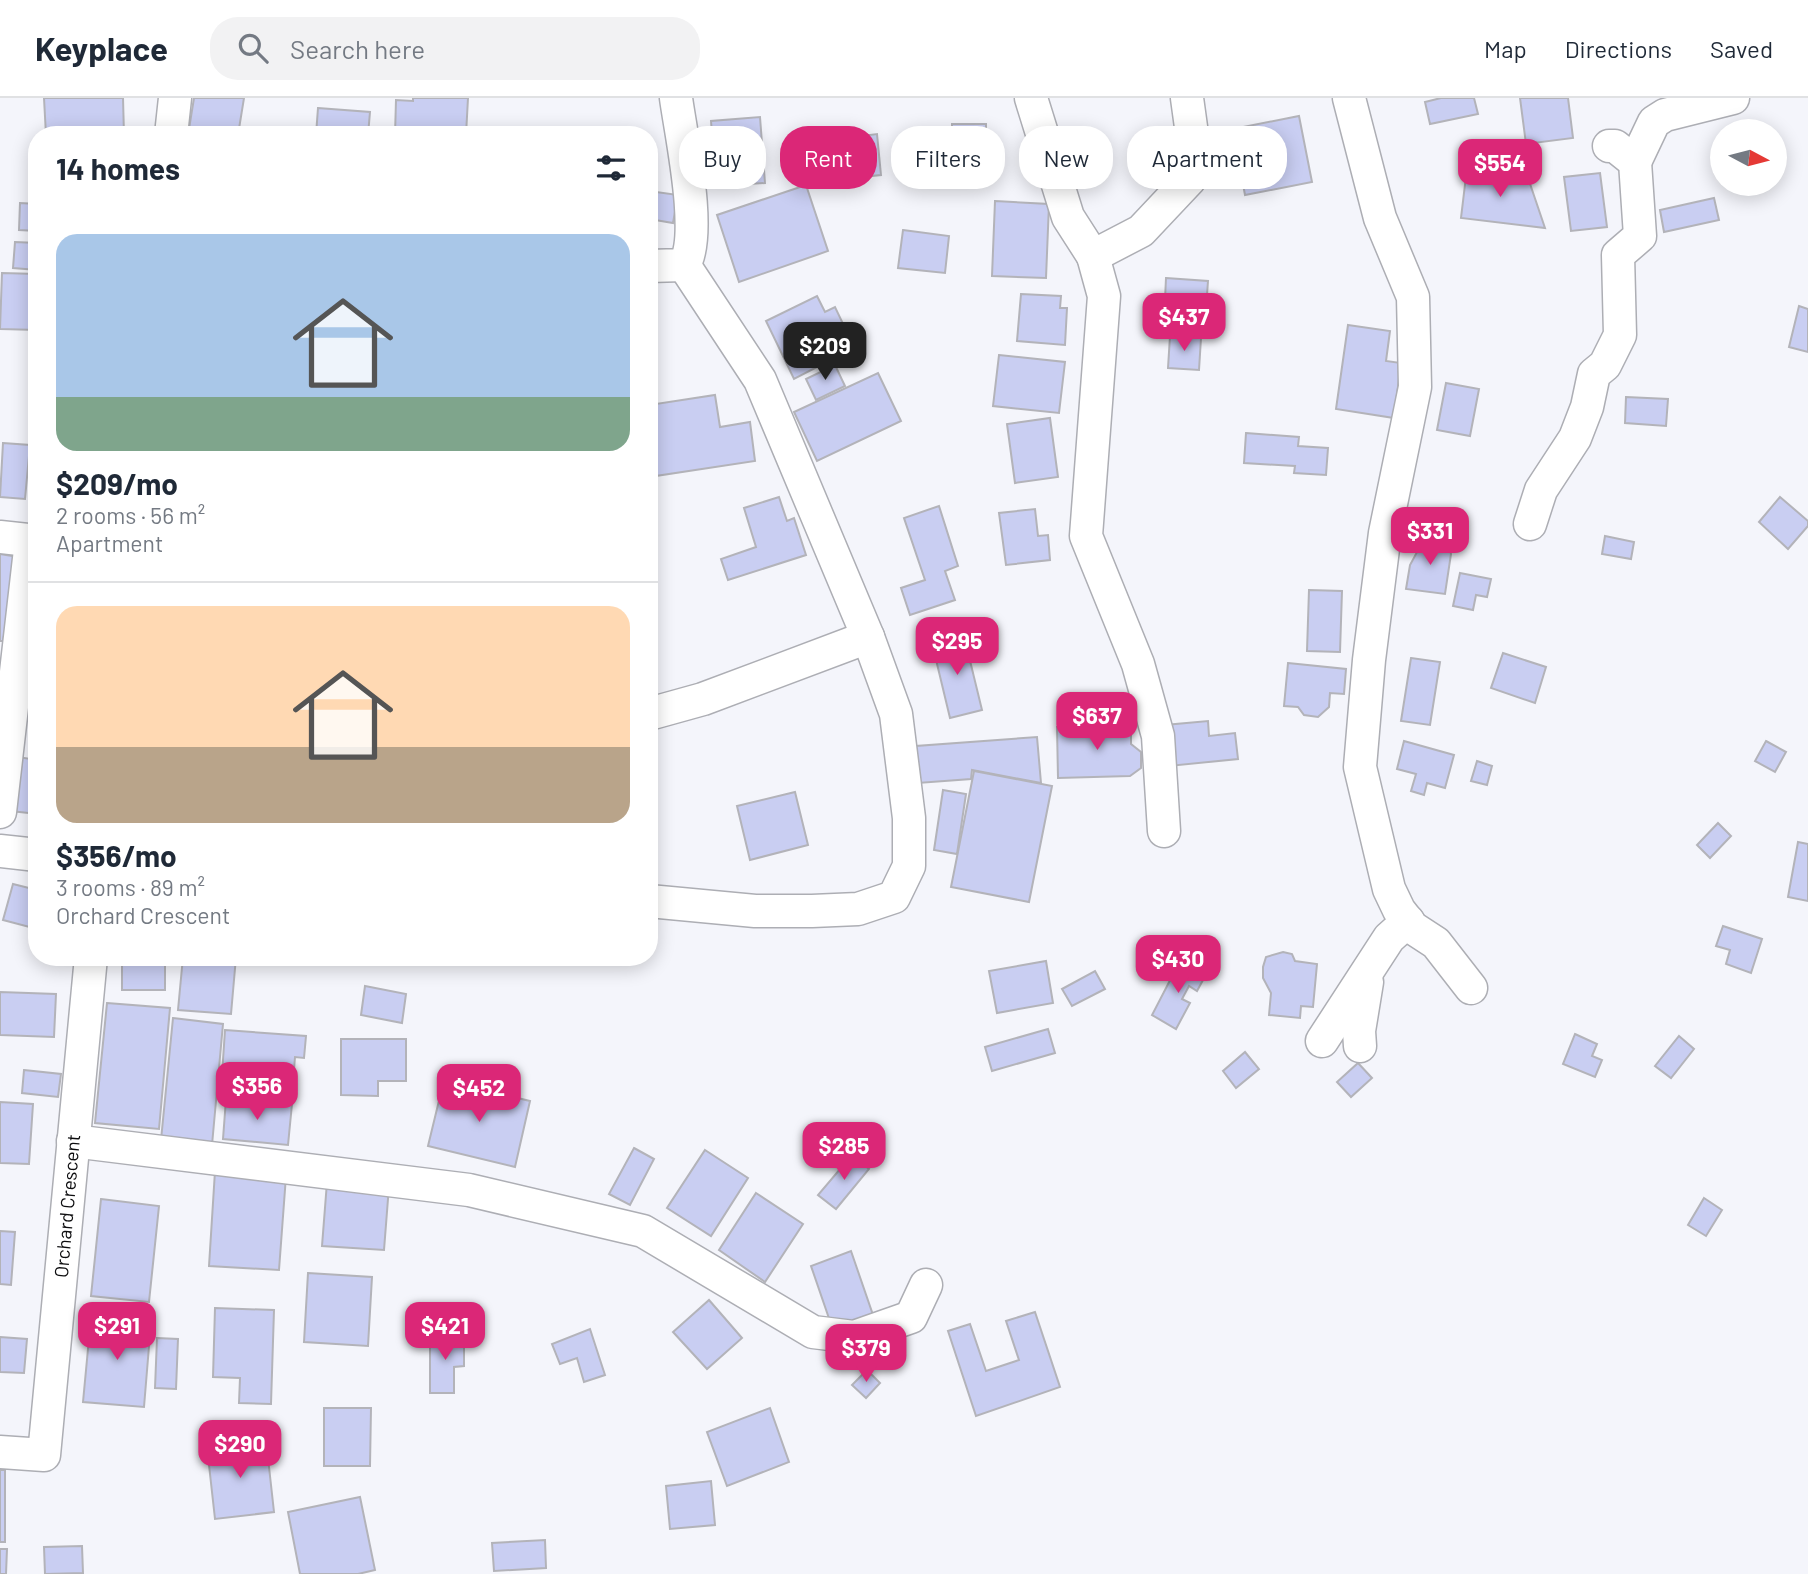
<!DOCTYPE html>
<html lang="en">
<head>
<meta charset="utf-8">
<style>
  :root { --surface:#fff; --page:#f2f2f3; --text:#1f2937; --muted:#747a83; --line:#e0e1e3; --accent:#db2777 }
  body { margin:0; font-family:Barlow,sans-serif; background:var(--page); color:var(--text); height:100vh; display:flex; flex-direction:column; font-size:26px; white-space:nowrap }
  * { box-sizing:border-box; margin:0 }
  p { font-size:23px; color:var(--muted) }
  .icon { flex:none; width:38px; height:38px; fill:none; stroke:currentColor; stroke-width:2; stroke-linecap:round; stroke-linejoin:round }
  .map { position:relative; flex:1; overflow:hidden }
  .panel { position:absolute; left:28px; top:28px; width:630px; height:840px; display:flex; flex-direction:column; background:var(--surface); border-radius:28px; box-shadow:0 4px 18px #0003 }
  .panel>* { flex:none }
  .banner { position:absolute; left:679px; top:28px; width:665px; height:63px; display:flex; gap:14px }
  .needle { width:46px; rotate:97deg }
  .fabs { position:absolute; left:1710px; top:21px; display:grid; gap:14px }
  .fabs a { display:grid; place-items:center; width:77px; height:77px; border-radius:50%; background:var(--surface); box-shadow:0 4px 18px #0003; font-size:35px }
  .price { position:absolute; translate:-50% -60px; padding:0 16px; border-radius:14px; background:var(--accent); color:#fff; font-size:23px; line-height:46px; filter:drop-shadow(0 2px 4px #0008) }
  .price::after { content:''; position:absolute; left:50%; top:42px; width:21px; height:16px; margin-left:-10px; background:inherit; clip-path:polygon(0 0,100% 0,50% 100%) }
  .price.current { background:#222; color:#fff }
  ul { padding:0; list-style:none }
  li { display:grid; align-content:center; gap:14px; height:371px; padding:0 28px }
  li+li { border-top:2px solid var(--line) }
  li span { display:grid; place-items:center; height:217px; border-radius:21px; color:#555 }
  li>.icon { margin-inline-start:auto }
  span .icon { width:126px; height:126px; fill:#fffc; stroke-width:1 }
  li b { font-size:30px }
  h2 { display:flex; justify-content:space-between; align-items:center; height:84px; padding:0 28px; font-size:30px }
  .pill { padding:0 24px; border-radius:28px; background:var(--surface); box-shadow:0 4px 18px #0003; font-size:24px; line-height:63px }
  .pill.current { background:var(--accent); color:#fff }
  header { display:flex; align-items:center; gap:42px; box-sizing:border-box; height:98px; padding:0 35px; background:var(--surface); border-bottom:2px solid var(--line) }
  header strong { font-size:33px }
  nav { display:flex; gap:38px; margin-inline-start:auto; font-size:24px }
  .search { width:490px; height:63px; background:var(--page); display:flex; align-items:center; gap:18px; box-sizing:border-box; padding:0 24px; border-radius:28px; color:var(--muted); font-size:26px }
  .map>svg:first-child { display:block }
  .building { fill:#c9cef2; stroke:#b3b3b9; stroke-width:2 }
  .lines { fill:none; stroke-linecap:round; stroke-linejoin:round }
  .street-casing { stroke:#adaeb4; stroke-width:35 }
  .street { stroke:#fff; stroke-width:32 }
  .labels { text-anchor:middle; stroke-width:5; stroke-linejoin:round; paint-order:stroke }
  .street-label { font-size:19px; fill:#0d0d0f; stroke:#fff }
</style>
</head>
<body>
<header>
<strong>Keyplace</strong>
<div class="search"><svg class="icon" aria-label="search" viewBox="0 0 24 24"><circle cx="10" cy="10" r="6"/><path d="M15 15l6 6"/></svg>Search here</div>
<nav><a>Map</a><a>Directions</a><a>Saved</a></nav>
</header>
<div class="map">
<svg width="1808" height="1476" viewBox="0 0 1808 1476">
  <rect width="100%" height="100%" fill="#f4f5fb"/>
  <g class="building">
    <path d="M44 0H123L124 37H46Z"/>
    <path d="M194 0H244L238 37H188Z"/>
    <path d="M413 0H468L466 37H395L396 2 413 3Z"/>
    <path d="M1441 0H1474L1478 16 1430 26 1425 4Z"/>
    <path d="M1520 0H1568L1573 40 1526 46Z"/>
    <path d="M318 10 370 14 368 37H316Z"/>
    <path d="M1299 18 1312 84 1245 97 1233 31Z"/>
    <path d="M760 19 765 85 716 88 711 23Z"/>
    <path d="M952 26H986V45H1001V71L952 70Z"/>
    <path d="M877 36 881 77 833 82 829 42Z"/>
    <path d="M1467 70 1527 77 1545 130 1461 120Z"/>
    <path d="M1600 75 1607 129 1571 133 1564 79Z"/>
    <path d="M806 87 828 153 739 184 717 117Z"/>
    <path d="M649 93 678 97 673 125 649 121Z"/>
    <path d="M1714 100 1719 122 1664 134 1660 112Z"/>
    <path d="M995 103 1049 106 1046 180 992 178Z"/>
    <path d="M20 105 37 106V133L19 132Z"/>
    <path d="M903 132 949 138 945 175 898 170Z"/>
    <path d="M15 144 37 145V172L13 170Z"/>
    <path d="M2 175 37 176V232L0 231Z"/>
    <path d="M1166 180 1208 183 1205 225 1164 223Z"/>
    <path d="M1021 196 1061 198 1060 210H1067L1065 247 1017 243Z"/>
    <path d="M817 198 825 214 835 209 846 232 840 235 848 253 794 281 766 223Z"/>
    <path d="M1799 208 1808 211V254L1789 249Z"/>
    <path d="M1348 227 1390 233 1386 263 1401 265 1394 320 1336 311Z"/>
    <path d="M1170 238 1201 240 1199 272 1168 270Z"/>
    <path d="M999 257 1065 264 1059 315 993 308Z"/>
    <path d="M835 267 845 288 816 302 806 281Z"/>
    <path d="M878 275 901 323 817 363 794 314Z"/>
    <path d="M1446 285 1479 291 1470 338 1437 332Z"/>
    <path d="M35 290H37V342H30Z"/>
    <path d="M715 297 720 329 750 324 755 363 649 379V307Z"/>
    <path d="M1626 299 1668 301 1666 328 1625 325Z"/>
    <path d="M1050 320 1058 379 1015 385 1007 326Z"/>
    <path d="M1246 335 1299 339 1298 348 1328 350 1326 377 1294 375 1295 368 1244 365Z"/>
    <path d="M3 345 30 347 25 401 0 399Z"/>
    <path d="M779 399 787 423 794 420 806 457 728 482 721 461 756 449 744 410Z"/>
    <path d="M1780 399 1808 423V428L1788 451 1759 424Z"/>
    <path d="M939 408 958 468 945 473 955 502 910 517 901 490 925 482 904 420Z"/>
    <path d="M1035 411 1038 438 1048 437 1050 462 1006 467 999 415Z"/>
    <path d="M1605 438 1634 444 1631 461 1602 456Z"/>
    <path d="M1439 439 1448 445 1451 456 1445 496 1406 491 1410 467 1423 443Z"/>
    <path d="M0 456 18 459 3 543H0Z"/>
    <path d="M1460 475 1491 481 1487 499 1476 497 1473 512 1453 508Z"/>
    <path d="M1309 492 1342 493 1340 554 1307 553Z"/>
    <path d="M964 538 982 612 950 620 932 545Z"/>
    <path d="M1503 555 1546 569 1535 605 1491 590Z"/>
    <path d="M1411 560 1440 564 1430 627 1401 623Z"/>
    <path d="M1288 565 1346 571 1344 596 1330 595 1329 609 1318 619 1304 617 1298 609 1284 608Z"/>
    <path d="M1208 623 1209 638 1235 635 1238 661 1169 668 1165 627Z"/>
    <path d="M1131 628V646L1141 654V670L1130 678 1058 680 1057 629Z"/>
    <path d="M1037 639 1041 685 972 672 971 681 918 685 916 648Z"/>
    <path d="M1404 643 1454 657 1445 690 1427 685 1424 697 1411 693 1416 676 1397 671Z"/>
    <path d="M1766 643 1786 654 1775 674 1755 663Z"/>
    <path d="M18 659 37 662V716L11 713Z"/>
    <path d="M1477 663 1492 668 1487 687 1471 683Z"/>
    <path d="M974 673 1052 688 1029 804 951 789Z"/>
    <path d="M943 692 966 696 957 756 934 752Z"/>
    <path d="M795 694 808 747 750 762 737 708Z"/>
    <path d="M1718 725 1731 738 1710 760 1697 747Z"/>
    <path d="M1798 744 1808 746V803L1788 799Z"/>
    <path d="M13 786 37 792V831L3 822Z"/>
    <path d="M1723 828 1762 841 1751 875 1726 866 1730 852 1716 848Z"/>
    <path d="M1283 854 1292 856 1295 863 1317 866 1313 909 1301 908 1300 920 1269 917 1271 895 1263 880V869L1266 859Z"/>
    <rect x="122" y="859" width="43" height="33"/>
    <path d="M183 859H236L231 916 178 912Z"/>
    <path d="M1046 863 1053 905 997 915 989 873Z"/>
    <path d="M1179 865 1193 873 1197 867 1208 873 1197 893 1189 888 1182 901 1190 905 1176 931 1152 917Z"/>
    <path d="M1095 873 1105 891 1072 908 1062 891Z"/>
    <path d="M365 888 406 896 402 925 361 917Z"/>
    <path d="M0 894 56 896 54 939 0 937Z"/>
    <path d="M107 905 170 910 159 1031 95 1025Z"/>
    <path d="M173 920 223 926 212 1047 161 1042Z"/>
    <path d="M1048 931 1055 955 992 973 985 949Z"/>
    <path d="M225 932 306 938 304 960 295 959 292 997 221 992Z"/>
    <path d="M1575 936 1597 946 1592 958 1602 962 1595 979 1563 966Z"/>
    <path d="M1679 938 1694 951 1671 980 1655 968Z"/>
    <path d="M341 941H406V983H378V998L341 997Z"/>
    <path d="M1245 954 1259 971 1236 990 1223 973Z"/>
    <path d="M1358 965 1372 980 1351 999 1337 984Z"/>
    <path d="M24 972 61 976 58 999 22 995Z"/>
    <path d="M444 982 530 1003 515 1069 428 1048Z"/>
    <path d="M226 1001 292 1006 288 1047 223 1041Z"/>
    <path d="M0 1004 33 1006 29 1066 0 1065Z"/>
    <path d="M634 1050 654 1061 630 1107 609 1096Z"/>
    <path d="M705 1052 748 1080 711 1138 667 1110Z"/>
    <path d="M852 1057 869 1071 836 1111 818 1097Z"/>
    <path d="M215 1073 286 1078 279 1172 209 1168Z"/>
    <path d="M327 1084 389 1088 384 1152 322 1148Z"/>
    <path d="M756 1095 803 1126 765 1184 719 1152Z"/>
    <path d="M1704 1100 1722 1112 1706 1138 1688 1127Z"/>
    <path d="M101 1101 159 1108 149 1204 91 1198Z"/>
    <path d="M0 1133 15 1134 11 1187 0 1186Z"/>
    <path d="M851 1153 873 1217 833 1232 811 1168Z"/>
    <path d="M308 1175 372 1179 368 1248 304 1244Z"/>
    <path d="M709 1202 742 1240 707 1271 673 1234Z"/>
    <path d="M215 1210 274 1212 271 1306 239 1305 240 1280 213 1279Z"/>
    <path d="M1035 1214 1060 1289 976 1318 948 1233 970 1226 986 1273 1019 1262 1006 1223Z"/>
    <path d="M91 1219 151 1224 144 1309 83 1304Z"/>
    <path d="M590 1231 605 1277 584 1284 577 1260 560 1266 552 1246Z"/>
    <path d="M430 1237H464V1268L454 1269V1295H430Z"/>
    <path d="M0 1239 27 1241 24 1275 0 1274Z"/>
    <path d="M157 1240 178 1241 176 1291 155 1290Z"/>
    <path d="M867 1272 880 1285 866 1300 852 1287Z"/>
    <path d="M324 1310H371L370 1368H324Z"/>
    <path d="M770 1310 789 1364 727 1388 707 1334Z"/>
    <path d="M266 1342 274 1414 215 1421 207 1349Z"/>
    <rect x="0" y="1372" width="5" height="72"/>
    <path d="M711 1383 715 1427 670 1431 666 1388Z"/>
    <path d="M360 1399 375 1472 358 1476H300L288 1414Z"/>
    <path d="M545 1442 546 1470 494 1473 492 1445Z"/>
    <path d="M82 1448 83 1475 45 1476 44 1449Z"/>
    <path d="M0 1451H7L6 1476H0Z"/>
  </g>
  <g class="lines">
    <g class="street-casing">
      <g id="street">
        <path d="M1031 0 1068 119 1093 158 1141 133 1190 81 1195 58 1187 0"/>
        <path d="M1349 0 1380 120 1413 199 1415 289 1385 435 1369 562 1360 669 1389 791 1399 812 1413 830 1436 845 1471 890"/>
        <path d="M171 37 175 0"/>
        <path d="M1635 64 1654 24 1665 17 1733 0"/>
        <path d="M1093 158 1104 198 1086 438 1138 566 1158 638 1164 733"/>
        <path d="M649 168 684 167C703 138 681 37 676 0"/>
        <path d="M1530 426 1541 392 1575 340 1587 309 1594 276 1605 267 1620 237 1618 157 1640 138 1635 64 1615 48H1609"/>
        <path d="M0 439 37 443"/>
        <path d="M649 616 703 601 868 539"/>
        <path d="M0 714 31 443"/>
        <path d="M0 753 37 757"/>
        <path d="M649 803 755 813H812L858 811 894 799 909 768V720L896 616 868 539 760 282 684 167"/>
        <path d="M1322 943 1389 840 1408 823"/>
        <path d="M1360 948 1359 933 1367 884"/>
        <path d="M73 1043 469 1092 643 1133 813 1234 854 1239 911 1219 926 1187"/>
        <path d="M0 1354 44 1357 91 859"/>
      </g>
    </g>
    <use href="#street" class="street"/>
  </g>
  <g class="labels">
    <g class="street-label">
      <text transform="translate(67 1108) rotate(-85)" y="7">Orchard Crescent</text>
    </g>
  </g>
</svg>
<div class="fabs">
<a><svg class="needle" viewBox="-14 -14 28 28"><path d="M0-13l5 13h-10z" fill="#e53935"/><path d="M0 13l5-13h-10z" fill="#747a83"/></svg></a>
</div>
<b class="price" style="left:1500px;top:101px">$554</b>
<b class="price" style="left:1184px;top:255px">$437</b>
<b class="price current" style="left:825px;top:284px">$209</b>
<b class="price" style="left:1430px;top:469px">$331</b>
<b class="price" style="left:957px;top:579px">$295</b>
<b class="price" style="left:1097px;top:654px">$637</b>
<b class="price" style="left:1178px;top:897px">$430</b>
<b class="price" style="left:257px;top:1024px">$356</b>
<b class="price" style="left:479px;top:1026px">$452</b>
<b class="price" style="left:844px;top:1084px">$285</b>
<b class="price" style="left:117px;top:1264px">$291</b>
<b class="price" style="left:445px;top:1264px">$421</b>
<b class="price" style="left:866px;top:1286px">$379</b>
<b class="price" style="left:240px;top:1382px">$290</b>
<div class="banner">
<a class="pill">Buy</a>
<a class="pill current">Rent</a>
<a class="pill">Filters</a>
<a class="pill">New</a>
<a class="pill">Apartment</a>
</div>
<section class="panel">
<h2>14 homes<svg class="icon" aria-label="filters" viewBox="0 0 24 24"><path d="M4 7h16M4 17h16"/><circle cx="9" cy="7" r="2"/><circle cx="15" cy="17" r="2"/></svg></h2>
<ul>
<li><span style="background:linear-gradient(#a9c7e8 75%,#7fa58c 0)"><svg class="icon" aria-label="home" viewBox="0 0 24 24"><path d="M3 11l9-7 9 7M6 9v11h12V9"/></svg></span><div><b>$209/mo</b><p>2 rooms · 56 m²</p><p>Apartment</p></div></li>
<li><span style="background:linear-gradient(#ffd9b3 65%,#b9a48a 0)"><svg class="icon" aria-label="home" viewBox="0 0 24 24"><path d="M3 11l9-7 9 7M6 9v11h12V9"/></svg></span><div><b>$356/mo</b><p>3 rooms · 89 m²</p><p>Orchard Crescent</p></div></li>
</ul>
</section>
</div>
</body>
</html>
